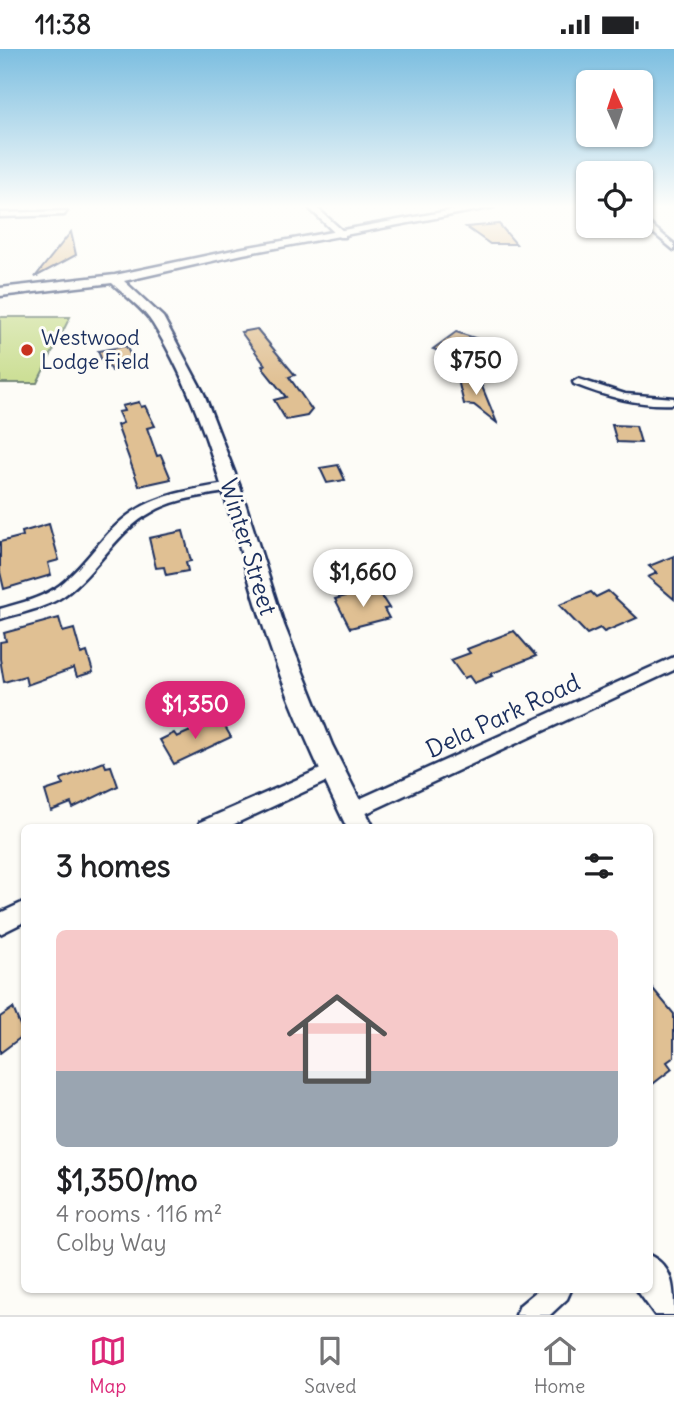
<!DOCTYPE html>
<html lang="en">
<head>
<meta charset="utf-8">
<style>
  :root { --surface:#fff; --page:#f2f2f2; --text:#202124; --muted:#757577; --line:#e0e0e0; --accent:#db2777 }
  body { margin:0; font-family:Delius,sans-serif; background:var(--page); color:var(--text); height:100vh; display:flex; flex-direction:column; font-size:26px; white-space:nowrap }
  * { box-sizing:border-box; margin:0 }
  p { font-size:23px; color:var(--muted) }
  .icon { flex:none; width:38px; height:38px; fill:none; stroke:currentColor; stroke-width:2; stroke-linecap:round; stroke-linejoin:round }
  .map { position:relative; flex:1; overflow:hidden }
  .sheet { position:absolute; left:21px; top:775px; width:632px; height:469px; display:flex; flex-direction:column; background:var(--surface); border-radius:10px; box-shadow:0 2px 5px #0004 }
  .sheet>* { flex:none }
  .needle { width:46px; rotate:357deg }
  .buttons { position:absolute; left:576px; top:21px; display:grid; gap:14px }
  .buttons a { display:grid; place-items:center; width:77px; height:77px; border-radius:10px; background:var(--surface); box-shadow:0 2px 5px #0004; font-size:35px }
  .price { position:absolute; translate:-50% -60px; padding:0 16px; border-radius:24px; background:#fff; color:#222; font-size:23px; line-height:46px; filter:drop-shadow(0 2px 4px #0008) }
  .price::after { content:''; position:absolute; left:50%; top:42px; width:21px; height:16px; margin-left:-10px; background:inherit; clip-path:polygon(0 0,100% 0,50% 100%) }
  .price.selected { background:var(--accent); color:#fff }
  ul { padding:0; list-style:none }
  li { display:grid; align-content:center; gap:14px; height:371px; padding:0 35px }
  li span { display:grid; place-items:center; height:217px; border-radius:10px; color:#555 }
  li>.icon { margin-inline-start:auto }
  span .icon { width:126px; height:126px; fill:#fffc; stroke-width:1 }
  li b { font-size:30px }
  h2 { display:flex; justify-content:space-between; align-items:center; height:84px; padding:0 35px; font-size:30px }
  .status { display:flex; justify-content:space-between; align-items:center; height:49px; padding:0 35px; background:var(--surface); direction:ltr }
  .status svg { height:19px; fill:currentColor }
  .tabs { display:flex; justify-content:space-around; align-items:center; height:98px; border-top:2px solid var(--line); background:var(--surface); font-size:19px; color:var(--muted) }
  .tabs a { display:grid; justify-items:center; gap:4px }
  .tabs .selected { color:var(--accent) }
  .map>svg:first-child { display:block }
  .green { fill:#cbde93; stroke:#738678; stroke-width:2 }
  .building { fill:#e0c093; stroke:#1b2f5e; stroke-width:2 }
  .lines { fill:none; stroke-linecap:round; stroke-linejoin:round }
  .street-casing { stroke:#1b2f5e; stroke-width:5 }
  .secondary-casing { stroke:#1b2f5e; stroke-width:5 }
  .street { fill:#fdfcf7; fill-rule:evenodd }
  .secondary { fill:#fdfcf7; fill-rule:evenodd }
  .poi-dot { fill:#c8321e; stroke:#fdfcf7; stroke-width:2.5 }
  .labels { text-anchor:middle; stroke-width:6; stroke-linejoin:round; paint-order:stroke }
  .far-poi-label { font-size:21px; fill:#1b2f5e; stroke:#fdfcf7; text-anchor:start }
  .street-label { font-size:24px; fill:#1b2f5e; stroke:#fdfcf7 }
</style>
</head>
<body>
<div class="status"><b>11:38</b><svg viewBox="0 0 49 12"><path d="M0 12V9h3v3zM5 12V6h3v6zM10 12V3h3v9zM15 12V0h3v12zM26 1h20v11H26zM47 4h2v5h-2z"/></svg></div>
<div class="map">
<svg width="674" height="1266" viewBox="0 0 674 1266">
  <rect width="100%" height="100%" fill="#fdfcf7"/>
  <filter id="ink" filterUnits="userSpaceOnUse"><feTurbulence type="fractalNoise" baseFrequency=".0143" numOctaves="2"/><feDisplacementMap in="SourceGraphic" scale="14" xChannelSelector="R" yChannelSelector="G"/><feConvolveMatrix kernelMatrix="1 2 1 2 8 2 1 2 1" color-interpolation-filters="sRGB"/></filter>
  <g filter="url(#ink)">
    <path class="green" d="M0 268H70L37 334H0Z"/>
    <g class="building">
      <path d="M499 175 516 195H490L466 178Z"/>
      <path d="M71 183 76 206 35 228Z"/>
      <path d="M257 280 295 326 289 328 312 361 307 367 286 371 274 351 286 348 265 322 262 317 265 316 241 283Z"/>
      <path d="M456 283 484 292 453 317 449 306 433 300Z"/>
      <path d="M126 297 134 313 127 315 129 319 112 322 110 318 105 319 98 302Z"/>
      <path d="M458 331H476L478 335H481L497 374 474 356 464 355Z"/>
      <path d="M139 353 141 358 145 357 155 377 147 379 157 407 161 406 171 430 139 437 117 376 123 374 118 363 124 362 122 357Z"/>
      <path d="M612 376 636 377 641 394 617 393Z"/>
      <path d="M338 416 345 431 327 434 320 419Z"/>
      <path d="M49 475 59 511 48 514 51 526 4 540 0 523V493L23 487 22 483Z"/>
      <path d="M183 482 191 512 186 513 188 522 166 526 164 518 156 519 149 489Z"/>
      <path d="M674 507V550L648 528 657 524 649 517Z"/>
      <path d="M608 542 637 569 604 583 600 579 587 585 559 556 591 543 596 548Z"/>
      <path d="M357 544 360 550 380 545 389 559 384 560 389 569 350 579 335 550Z"/>
      <path d="M59 569 63 583 74 580 81 605 87 603 93 623 77 628 74 619 27 636 25 627 4 633 0 610V593L6 592 4 584Z"/>
      <path d="M514 582 536 607 490 625 492 627 474 634 469 627 464 629 451 611 470 604 467 600Z"/>
      <path d="M220 669 231 688 174 715 160 691 174 684 177 688Z"/>
      <path d="M104 713 106 718 111 717 118 737 73 759 71 754 51 762 45 742 63 736 61 730Z"/>
      <path d="M649 935 674 965V1008L667 1013 672 1020 649 1038Z"/>
      <path d="M13 959 24 986 0 1004V968Z"/>
    </g>
    <g class="lines">
      <g class="street-casing">
        <g id="street">
          <path d="M308 158H316L345 184V188H339Z"/>
          <path d="M67 162 64 166 0 168V164Z"/>
          <path d="M640 167 674 195V201L640 173Z"/>
          <path d="M578 330 625 345 674 349V355C639 357 607 348 574 335L573 333Z"/>
          <path d="M231 434 237 438 235 441C207 447 178 448 152 463 117 482 100 518 70 542 51 558 24 563 0 570V560C20 554 43 549 60 536 87 515 104 482 133 463 162 444 197 440 231 434Z"/>
          <path d="M674 608V621L358 768 352 770 346 768 343 762 346 756Z"/>
          <path d="M332 715 338 717 341 722 338 727 226 779H197L200 773Z"/>
          <path d="M24 853V873L0 885V864Z"/>
          <path d="M538 1241H571L567 1250 550 1266H516L520 1256Z"/>
        </g>
      </g>
      <g class="secondary-casing">
        <g id="secondary">
          <path d="M470 158H494L243 205 124 232 163 268 204 345 240 438 284 576 332 696 374 779H347C315 712 284 644 262 573 230 474 209 365 153 275 144 260 125 247 112 234L0 247V239L115 226 243 199Z"/>
          <path d="M649 1206C674 1218 674 1239 674 1266H655L637 1241H649Z"/>
        </g>
      </g>
      <use href="#street" class="street"/>
      <use href="#secondary" class="secondary"/>
    </g>
  </g>
  <linearGradient id="sky" x2="0" y2="1"><stop stop-color="#7cbee0"/><stop offset="0.47" stop-color="#fefefb"/><stop offset="1" stop-color="#fefefb" stop-opacity="0"/></linearGradient>
  <rect width="674" height="335" fill="url(#sky)"/>
  <circle class="poi-dot" cx="27" cy="301" r="7"/>
  <g class="labels">
    <g class="far-poi-label">
      <text x="41" y="296">Westwood<tspan x="41" dy="24">Lodge Field</tspan></text>
    </g>
    <g class="street-label">
      <text transform="translate(248 498) rotate(73)" y="8">Winter Street</text>
      <text transform="translate(503 667) rotate(-25)" y="8">Dela Park Road</text>
    </g>
  </g>
</svg>
<div class="buttons">
<a><svg class="needle" viewBox="-14 -14 28 28"><path d="M0-13l5 13h-10z" fill="#e53935"/><path d="M0 13l5-13h-10z" fill="#757577"/></svg></a>
<a><svg class="icon" aria-label="locate" viewBox="0 0 24 24"><circle cx="12" cy="12" r="6"/><path d="M12 2v4M12 18v4M2 12h4M18 12h4"/></svg></a>
</div>
<b class="price" style="left:476px;top:348px">$750</b>
<b class="price" style="left:363px;top:560px">$1,660</b>
<b class="price selected" style="left:195px;top:692px">$1,350</b>
<section class="sheet">
<h2>3 homes<svg class="icon" aria-label="filters" viewBox="0 0 24 24"><path d="M4 7h16M4 17h16"/><circle cx="9" cy="7" r="2"/><circle cx="15" cy="17" r="2"/></svg></h2>
<ul>
<li><span style="background:linear-gradient(#f6c9c9 65%,#9aa5b1 0)"><svg class="icon" aria-label="home" viewBox="0 0 24 24"><path d="M3 11l9-7 9 7M6 9v11h12V9"/></svg></span><div><b>$1,350/mo</b><p>4 rooms · 116 m²</p><p>Colby Way</p></div></li>
</ul>
</section>
</div>
<nav class="tabs">
<a class="selected"><svg class="icon" aria-label="map" viewBox="0 0 24 24"><path d="M3 6l6-2 6 2 6-2v14l-6 2-6-2-6 2zM9 4v14M15 6v14"/></svg>Map</a>
<a><svg class="icon" aria-label="saved" viewBox="0 0 24 24"><path d="M7 4h10v16l-5-4-5 4z"/></svg>Saved</a>
<a><svg class="icon" aria-label="home" viewBox="0 0 24 24"><path d="M3 11l9-7 9 7M6 9v11h12V9"/></svg>Home</a>
</nav>
</body>
</html>
